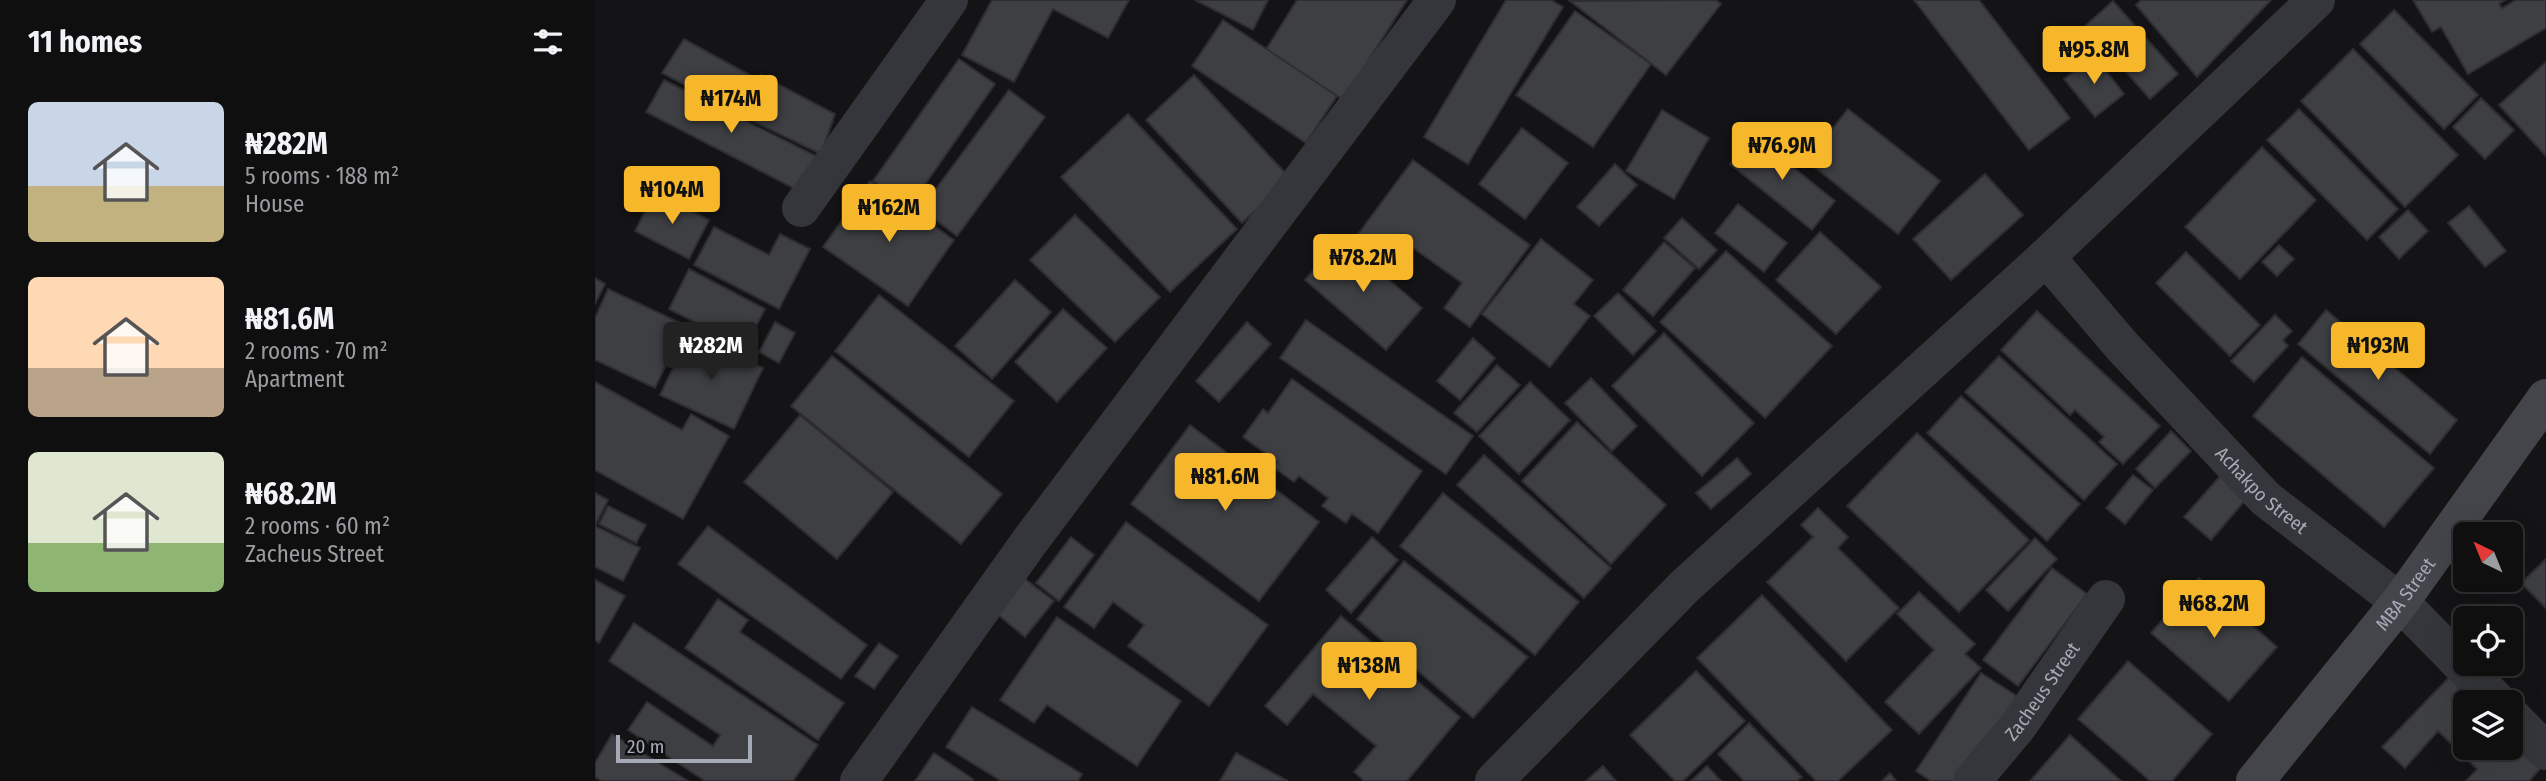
<!DOCTYPE html>
<html lang="en">
<head>
<meta charset="utf-8">
<style>
  :root { --surface:#0f0f10; --page:#181819; --text:#f1f3f6; --muted:#9b9c9f; --line:#2f2f30; --accent:#f7b72a }
  body { margin:0; font-family:"Fira Sans Condensed",sans-serif; background:var(--page); color:var(--text); height:100vh; display:flex; flex-direction:column; font-size:26px; white-space:nowrap }
  * { box-sizing:border-box; margin:0 }
  p { font-size:23px; color:var(--muted) }
  .icon { flex:none; width:38px; height:38px; fill:none; stroke:currentColor; stroke-width:2; stroke-linecap:round; stroke-linejoin:round }
  .map { position:relative; flex:1; overflow:hidden }
  .drawer { display:flex; flex-direction:column; background:var(--surface); width:595px }
  .drawer>* { flex:none }
  .needle { width:46px; rotate:317deg }
  .buttons { position:absolute; left:1858px; top:522px; display:grid; gap:14px }
  .buttons a { display:grid; place-items:center; width:70px; height:70px; border-radius:10px; background:var(--surface); box-shadow:0 7px 28px #0002,0 0 0 2px var(--line); font-size:35px }
  .scale { position:absolute; left:21px; bottom:18px; width:136px; box-sizing:border-box; padding-left:7px; border:4px solid #a5aab7; border-top:0; font-size:19px; line-height:24px; white-space:nowrap; color:#a5aab7; -webkit-text-stroke:5px #0f0f11; paint-order:stroke }
  .price { position:absolute; translate:-50% -60px; padding:0 16px; border-radius:7px; background:var(--accent); color:#111; font-size:23px; line-height:46px; filter:drop-shadow(0 2px 4px #0008) }
  .price::after { content:''; position:absolute; left:50%; top:42px; width:21px; height:16px; margin-left:-10px; background:inherit; clip-path:polygon(0 0,100% 0,50% 100%) }
  .price.current { background:#222; color:#fff }
  ul { padding:0; list-style:none }
  li { display:flex; align-items:center; gap:21px; height:175px; padding:0 28px }
  li span { display:grid; place-items:center; flex:none; width:196px; height:140px; border-radius:10px; color:#555 }
  li>.icon { margin-inline-start:auto }
  span .icon { width:84px; height:84px; fill:#fffc; stroke-width:1 }
  li b { font-size:30px }
  h2 { display:flex; justify-content:space-between; align-items:center; height:84px; padding:0 28px; font-size:30px }
  main { display:flex; flex:1; min-height:0 }
  .map>svg:first-child { display:block }
  .building { fill:#3e3f43; stroke:#2e2e32; stroke-width:2 }
  .lines { fill:none; stroke-linecap:round; stroke-linejoin:round }
  .street { stroke:#35363b; stroke-width:38 }
  .secondary { stroke:#43454b; stroke-width:38 }
  .labels { text-anchor:middle; stroke-width:6; stroke-linejoin:round; paint-order:stroke }
  .street-label { font-size:19px; fill:#a5aab7; stroke:#0f0f11 }
</style>
</head>
<body>
<main>
<section class="drawer">
<h2>11 homes<svg class="icon" aria-label="filters" viewBox="0 0 24 24"><path d="M4 7h16M4 17h16"/><circle cx="9" cy="7" r="2"/><circle cx="15" cy="17" r="2"/></svg></h2>
<ul>
<li><span style="background:linear-gradient(#c9d6e8 60%,#c2b280 0)"><svg class="icon" aria-label="home" viewBox="0 0 24 24"><path d="M3 11l9-7 9 7M6 9v11h12V9"/></svg></span><div><b>₦282M</b><p>5 rooms · 188 m²</p><p>House</p></div></li>
<li><span style="background:linear-gradient(#ffd9b3 65%,#b9a48a 0)"><svg class="icon" aria-label="home" viewBox="0 0 24 24"><path d="M3 11l9-7 9 7M6 9v11h12V9"/></svg></span><div><b>₦81.6M</b><p>2 rooms · 70 m²</p><p>Apartment</p></div></li>
<li><span style="background:linear-gradient(#dfe7d0 65%,#8fb573 0)"><svg class="icon" aria-label="home" viewBox="0 0 24 24"><path d="M3 11l9-7 9 7M6 9v11h12V9"/></svg></span><div><b>₦68.2M</b><p>2 rooms · 60 m²</p><p>Zacheus Street</p></div></li>
</ul>
</section>
<div class="map">
<svg width="1951" height="781" viewBox="0 0 1951 781">
  <rect width="100%" height="100%" fill="#141416"/>
  <g class="building">
    <path d="M397 0H534L513 38 458 9 419 82 367 55Z"/>
    <path d="M600 0H673L658 30Z"/>
    <path d="M702 0H812L748 100 670 51Z"/>
    <path d="M911 0H956L968 7 873 164 829 137Z"/>
    <path d="M1121 0 1126 4 1071 75 975 1Z"/>
    <path d="M1319 0H1384L1475 118 1434 150Z"/>
    <path d="M1546 0H1676L1602 77 1541 5Z"/>
    <path d="M1818 0H1910L1904 4 1907 8 1921 0H1951V28L1873 74 1846 27 1837 32Z"/>
    <path d="M1518 1 1583 74 1555 99 1490 26Z"/>
    <path d="M1799 10 1883 95 1849 129 1765 44Z"/>
    <path d="M980 11 1056 64 998 147 921 95Z"/>
    <path d="M628 20 742 96 711 143 597 66Z"/>
    <path d="M89 39 160 78 141 112 67 73Z"/>
    <path d="M1758 49 1863 155 1810 207 1706 101Z"/>
    <path d="M1499 55 1529 94 1500 117 1469 79Z"/>
    <path d="M364 59 400 84 315 206 278 181Z"/>
    <path d="M1951 62V156L1904 105Z"/>
    <path d="M166 75 240 114 226 154 147 116Z"/>
    <path d="M599 75 695 178 647 223 551 120Z"/>
    <path d="M69 80 221 156 202 190 51 112Z"/>
    <path d="M414 90 450 117 362 236 326 209Z"/>
    <path d="M1886 98 1919 130 1890 159 1858 127Z"/>
    <path d="M1253 109 1345 181 1303 234 1212 161Z"/>
    <path d="M1704 109 1803 209 1772 240 1672 140Z"/>
    <path d="M1067 110 1114 138 1079 199 1031 171Z"/>
    <path d="M533 114 642 229 575 292 466 177Z"/>
    <path d="M927 128 973 163 930 219 884 184Z"/>
    <path d="M1158 135 1240 201 1217 230 1135 164Z"/>
    <path d="M1667 147 1721 200 1645 279 1590 227Z"/>
    <path d="M818 160 935 245 875 327 849 308 867 283 800 235 782 260 758 241Z"/>
    <path d="M1020 164 1042 185 1004 226 982 207Z"/>
    <path d="M1390 174 1428 215 1356 280 1318 239Z"/>
    <path d="M275 181 359 240 313 306 228 247Z"/>
    <path d="M60 192 114 220 94 259 40 231Z"/>
    <path d="M1143 204 1192 243 1169 272 1120 233Z"/>
    <path d="M1874 206 1911 251 1890 267 1853 223Z"/>
    <path d="M1813 210 1833 231 1804 259 1784 237Z"/>
    <path d="M480 215 565 297 520 342 435 260Z"/>
    <path d="M1087 218 1122 250 1104 269 1069 238Z"/>
    <path d="M119 227 174 255 185 234 215 249 184 309 99 265Z"/>
    <path d="M1225 232 1286 287 1241 334 1181 280Z"/>
    <path d="M746 238 827 308 791 350 710 280Z"/>
    <path d="M946 239 998 280 979 304 995 316 955 367 887 314Z"/>
    <path d="M1069 242 1100 268 1058 316 1028 290Z"/>
    <path d="M1684 245 1699 259 1682 276 1667 262Z"/>
    <path d="M1131 251 1237 346 1170 418 1065 322Z"/>
    <path d="M1591 252 1665 325 1635 356 1561 283Z"/>
    <path d="M94 269 170 309 150 348 74 309Z"/>
    <path d="M0 278 10 284 0 304Z"/>
    <path d="M420 280 456 312 397 379 360 346Z"/>
    <path d="M13 289 90 325 60 388 0 360V318Z"/>
    <path d="M1023 293 1061 331 1038 355 999 316Z"/>
    <path d="M284 295 419 401 374 457 240 351Z"/>
    <path d="M468 309 512 348 462 402 420 362Z"/>
    <path d="M1731 310 1862 420 1835 454 1703 344Z"/>
    <path d="M1442 311 1565 426 1528 464 1504 442 1509 437 1480 410 1475 415 1406 350Z"/>
    <path d="M1680 315 1697 331 1688 340 1693 346 1659 382 1636 361Z"/>
    <path d="M711 320 878 436 851 474 685 358Z"/>
    <path d="M180 322 200 333 184 363 164 352Z"/>
    <path d="M652 322 676 344 624 402 601 381Z"/>
    <path d="M1069 333 1159 423 1107 476 1017 386Z"/>
    <path d="M94 334 168 368 139 429 65 395Z"/>
    <path d="M878 338 900 358 865 400 842 381Z"/>
    <path d="M237 356 407 494 366 544 196 406Z"/>
    <path d="M1404 356 1522 464 1489 500 1370 392Z"/>
    <path d="M1707 357 1839 468 1789 527 1658 416Z"/>
    <path d="M902 365 925 385 882 432 859 413Z"/>
    <path d="M996 378 1042 426 1017 451 970 403Z"/>
    <path d="M697 379 827 471 783 533 757 514 751 523 727 506 733 498 704 476 699 482 678 467 682 462 648 437 668 409 673 413Z"/>
    <path d="M0 382 87 430 96 414 134 436 88 519 0 470Z"/>
    <path d="M935 382 975 420 924 474 884 436Z"/>
    <path d="M1366 396 1485 504 1452 541 1332 433Z"/>
    <path d="M205 415 298 492 242 559 149 482Z"/>
    <path d="M982 422 1071 505 1016 564 927 481Z"/>
    <path d="M595 425 724 522 664 601 536 504Z"/>
    <path d="M1576 431 1596 451 1560 488 1541 469Z"/>
    <path d="M1322 433 1434 540 1364 612 1252 506Z"/>
    <path d="M889 455 1016 568 989 598 862 485Z"/>
    <path d="M1142 458 1156 474 1116 509 1101 493Z"/>
    <path d="M1627 474 1653 497 1616 540 1589 517Z"/>
    <path d="M1538 475 1558 490 1530 524 1511 508Z"/>
    <path d="M0 493 13 500 0 526Z"/>
    <path d="M848 493 984 602 940 655 805 546Z"/>
    <path d="M13 506 51 525 41 543 4 524Z"/>
    <path d="M1223 508 1253 537 1243 548 1304 608 1251 661 1172 582 1218 537 1206 525Z"/>
    <path d="M531 522 673 625 614 706 533 646 549 625 518 602 499 628 469 607Z"/>
    <path d="M0 526 45 548 28 581 0 567Z"/>
    <path d="M113 526 272 645 246 679 83 564Z"/>
    <path d="M476 537 499 555 464 601 441 583Z"/>
    <path d="M777 537 803 560 756 613 731 590Z"/>
    <path d="M1440 538 1462 559 1413 611 1391 590Z"/>
    <path d="M1951 559V608L1926 583Z"/>
    <path d="M809 561 933 657 878 718 762 619Z"/>
    <path d="M1457 568 1492 594 1423 686 1388 660Z"/>
    <path d="M1604 578 1682 647 1634 701 1556 633Z"/>
    <path d="M430 579 459 601 430 637 402 614Z"/>
    <path d="M0 580 30 596 4 643 0 640Z"/>
    <path d="M1324 592 1380 644 1370 654 1386 668 1324 734 1290 702 1339 650 1302 614Z"/>
    <path d="M1167 595 1297 730 1243 781H1221L1102 658Z"/>
    <path d="M123 599 153 620 145 632 249 703 223 740 90 648Z"/>
    <path d="M746 616 865 717 812 781H769L759 772 781 746 718 694 692 725 670 706Z"/>
    <path d="M462 617 586 701 542 766 452 705 439 723 405 700Z"/>
    <path d="M39 623 223 745 198 781H110L33 730 52 702 118 746 125 735 14 661Z"/>
    <path d="M284 643 303 656 279 689 260 676Z"/>
    <path d="M1533 661 1617 734 1577 781H1555L1483 719Z"/>
    <path d="M1101 671 1150 721 1088 781H1080L1035 735Z"/>
    <path d="M1860 671 1887 702H1871V747H1916V735L1946 768 1934 781H1871L1882 769 1843 731 1810 768 1787 747Z"/>
    <path d="M1386 673 1422 696 1367 781H1336L1321 771Z"/>
    <path d="M377 707 487 774 483 781H406L351 747Z"/>
    <path d="M1154 723 1207 777 1202 781H1149L1123 754Z"/>
    <path d="M17 734 93 781H7L0 777V763Z"/>
    <path d="M1475 735 1526 781H1435Z"/>
    <path d="M339 753 378 779 377 781H320Z"/>
    <path d="M641 753 693 781H625Z"/>
    <path d="M1008 766 1021 781H991Z"/>
    <path d="M1112 766 1126 781H1096Z"/>
    <path d="M1295 773 1301 781H1287Z"/>
  </g>
  <g class="lines">
    <g class="street">
      <path d="M206 208 354 0"/>
      <path id="s1" d="M1451 257 1527 346 1671 499 1805 602 1903 702"/>
      <path d="M1916 716 1951 751"/>
      <path d="M264 781 435 541 842 0"/>
      <path d="M899 781 1089 587 1451 257 1721 0"/>
      <path id="s2" d="M1377 781 1423 726 1511 599"/>
    </g>
    <path class="secondary" id="s3" d="M1660 781 1805 602 1951 398"/>
  </g>
  <g class="labels">
    <g class="street-label">
      <text dy="7" stroke="none"><textPath href="#s1" startOffset="318">Achakpo Street</textPath></text>
      <text dy="7" stroke="none"><textPath href="#s3" startOffset="240">MBA Street</textPath></text>
      <text dy="7" stroke="none"><textPath href="#s2" startOffset="114">Zacheus Street</textPath></text>
    </g>
  </g>
</svg>
<div class="buttons">
<a><svg class="needle" viewBox="-14 -14 28 28"><path d="M0-13l5 13h-10z" fill="#e53935"/><path d="M0 13l5-13h-10z" fill="#9b9c9f"/></svg></a>
<a><svg class="icon" aria-label="locate" viewBox="0 0 24 24"><circle cx="12" cy="12" r="6"/><path d="M12 2v4M12 18v4M2 12h4M18 12h4"/></svg></a>
<a><svg class="icon" aria-label="layers" viewBox="0 0 24 24"><path d="M12 4l9 5-9 5-9-5zM3 14l9 5 9-5"/></svg></a>
</div>
<div class="scale">20 m</div>
<b class="price" style="left:1499px;top:86px">₦95.8M</b>
<b class="price" style="left:136px;top:135px">₦174M</b>
<b class="price" style="left:1187px;top:182px">₦76.9M</b>
<b class="price" style="left:77px;top:226px">₦104M</b>
<b class="price" style="left:294px;top:244px">₦162M</b>
<b class="price" style="left:768px;top:294px">₦78.2M</b>
<b class="price current" style="left:116px;top:382px">₦282M</b>
<b class="price" style="left:1783px;top:382px">₦193M</b>
<b class="price" style="left:630px;top:513px">₦81.6M</b>
<b class="price" style="left:1619px;top:640px">₦68.2M</b>
<b class="price" style="left:774px;top:702px">₦138M</b>
</div>
</main>
</body>
</html>
